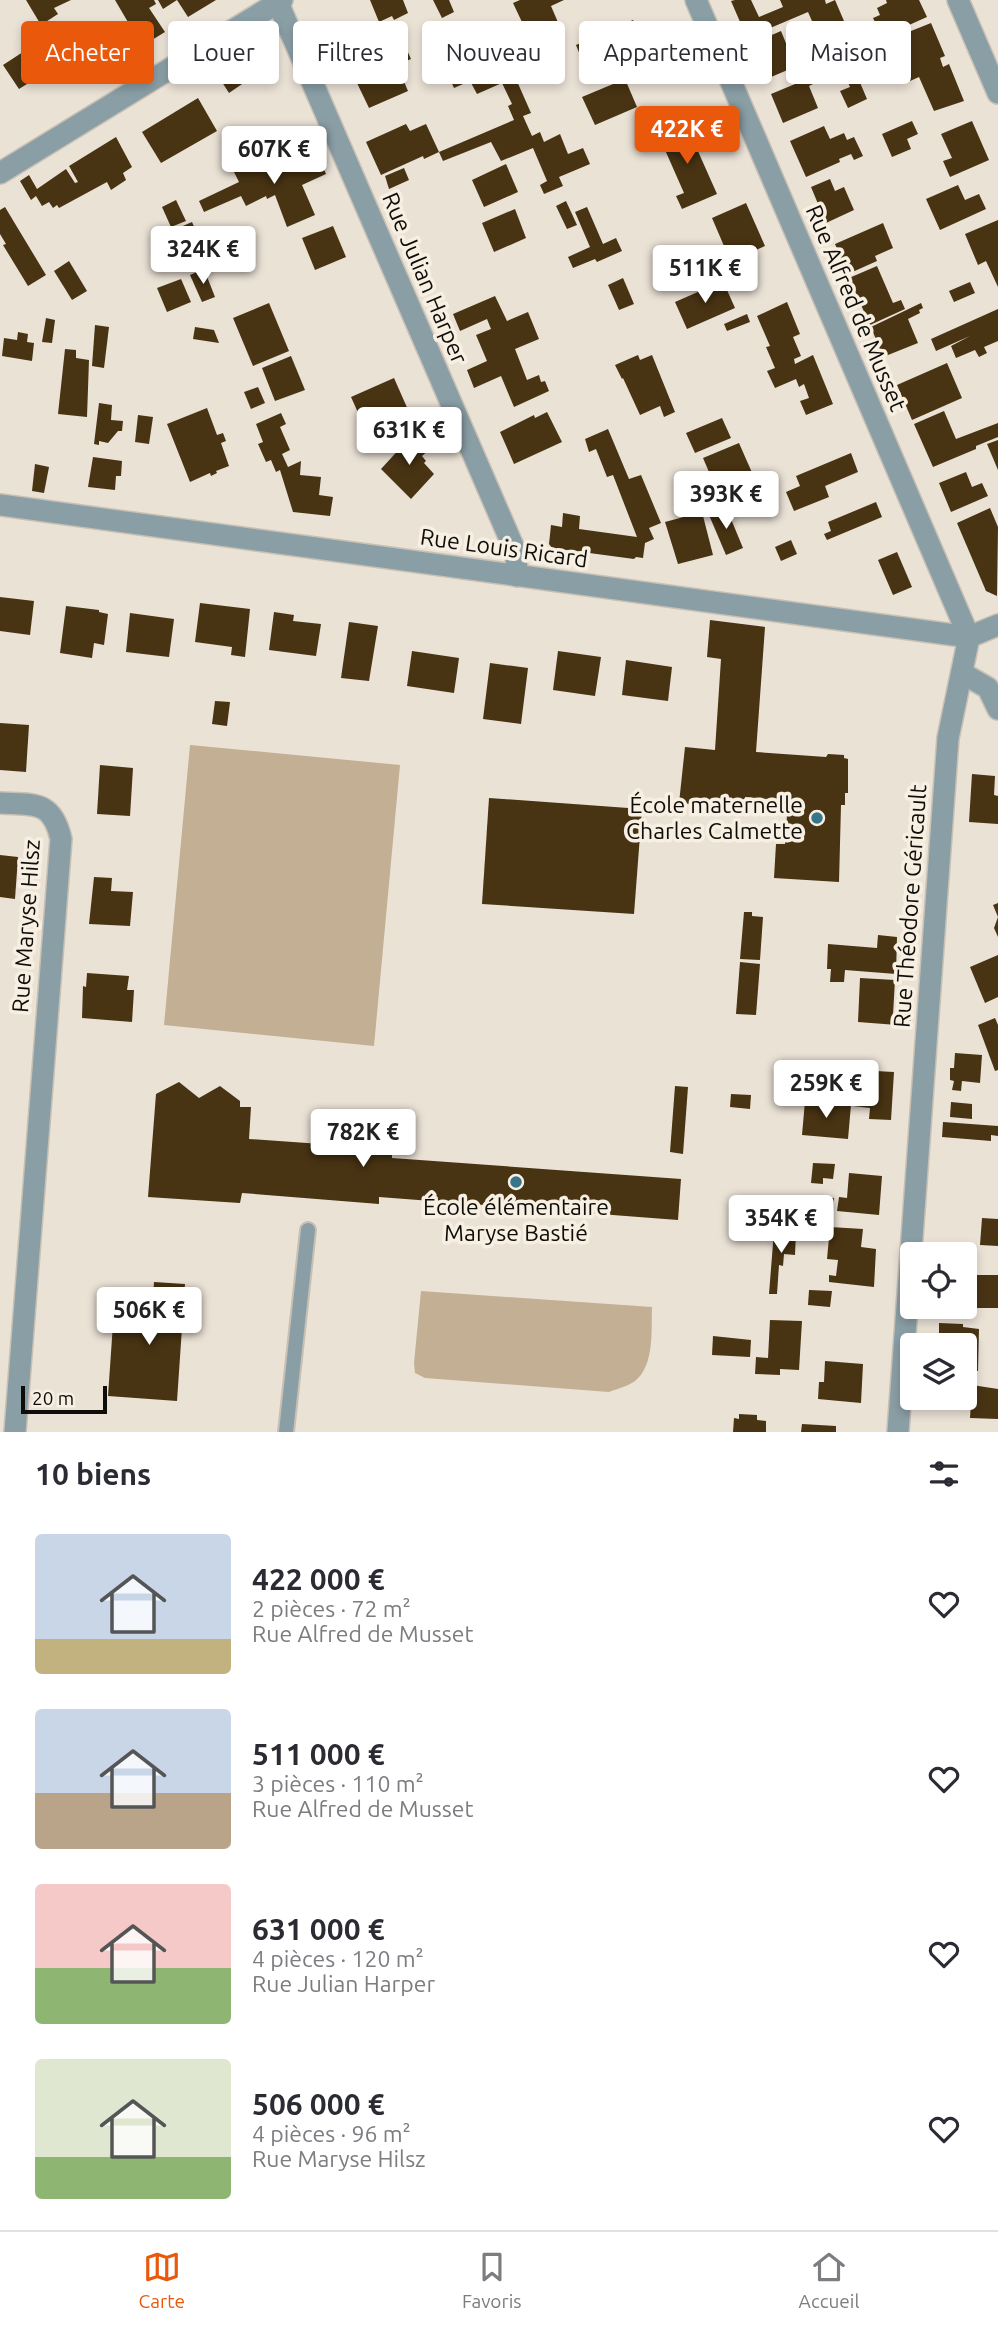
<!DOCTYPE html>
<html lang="fr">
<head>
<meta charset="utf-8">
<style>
  :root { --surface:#fff; --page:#f2f2f3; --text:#2b2b33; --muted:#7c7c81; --line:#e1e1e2; --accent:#ea580c }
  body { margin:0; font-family:Ubuntu,sans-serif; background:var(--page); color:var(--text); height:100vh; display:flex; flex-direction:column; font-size:26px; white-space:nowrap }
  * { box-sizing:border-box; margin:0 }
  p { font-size:23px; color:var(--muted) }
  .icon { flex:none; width:38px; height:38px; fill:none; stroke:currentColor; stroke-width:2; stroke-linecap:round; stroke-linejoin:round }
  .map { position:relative; height:1432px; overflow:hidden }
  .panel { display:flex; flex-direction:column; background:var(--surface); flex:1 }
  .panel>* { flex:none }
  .hud { position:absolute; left:21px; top:21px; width:957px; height:63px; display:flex; gap:14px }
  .buttons { position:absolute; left:900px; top:1242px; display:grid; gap:14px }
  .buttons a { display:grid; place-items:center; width:77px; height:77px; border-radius:7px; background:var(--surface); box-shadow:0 4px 10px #0003; font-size:35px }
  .scale { position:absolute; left:21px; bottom:18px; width:86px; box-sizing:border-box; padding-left:7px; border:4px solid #0f0d09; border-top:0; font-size:19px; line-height:24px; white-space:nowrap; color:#0f0d09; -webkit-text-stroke:5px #f8efe3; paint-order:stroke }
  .price { position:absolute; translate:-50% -60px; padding:0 16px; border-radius:7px; background:#fff; color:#222; font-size:23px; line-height:46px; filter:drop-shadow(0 2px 4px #0008) }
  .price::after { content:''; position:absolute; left:50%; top:42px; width:21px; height:16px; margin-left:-10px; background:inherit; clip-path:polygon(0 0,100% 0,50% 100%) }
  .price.on { background:var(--accent); color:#fff }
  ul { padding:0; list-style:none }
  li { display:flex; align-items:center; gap:21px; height:175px; padding:0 35px }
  li span { display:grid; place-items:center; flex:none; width:196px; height:140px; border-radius:7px; color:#555 }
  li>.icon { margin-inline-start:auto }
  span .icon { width:84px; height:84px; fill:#fffc; stroke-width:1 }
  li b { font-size:30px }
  h2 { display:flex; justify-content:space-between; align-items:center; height:84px; padding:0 35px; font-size:30px }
  .pill { padding:0 24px; border-radius:7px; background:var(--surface); box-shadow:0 4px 10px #0003; font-size:24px; line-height:63px }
  .pill.on { background:var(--accent); color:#fff }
  .tab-bar { display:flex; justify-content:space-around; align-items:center; height:98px; border-top:2px solid var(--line); background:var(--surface); font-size:19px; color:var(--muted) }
  .tab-bar a { display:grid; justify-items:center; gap:4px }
  .tab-bar .on { color:var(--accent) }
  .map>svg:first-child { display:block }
  .green { fill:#c3af93 }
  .building { fill:#483313 }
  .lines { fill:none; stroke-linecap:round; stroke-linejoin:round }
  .service-casing { stroke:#c8c0b5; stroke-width:18 }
  .minor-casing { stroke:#c8c0b5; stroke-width:24 }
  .service { stroke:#8a9ea6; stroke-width:14 }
  .minor { stroke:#8a9ea6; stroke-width:21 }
  .poi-dot { fill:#38758b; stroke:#f8efe3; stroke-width:2.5 }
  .labels { text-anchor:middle; stroke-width:7; stroke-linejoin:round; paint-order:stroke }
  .street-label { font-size:23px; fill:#0f0d09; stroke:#f8efe3 }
  .poi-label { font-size:23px; fill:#0f0d09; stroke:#f8efe3; text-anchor:end }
</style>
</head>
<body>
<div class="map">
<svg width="998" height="1432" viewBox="0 0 998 1432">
  <rect width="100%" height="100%" fill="#ebe2d6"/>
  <g class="green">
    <path d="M190 745 400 765 374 1046 164 1025Z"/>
    <path d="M421 1291 652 1307C651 1329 655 1365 635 1381 628 1386 617 1389 609 1392L425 1378 415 1373 414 1363Z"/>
  </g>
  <g class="building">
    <path d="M26 0H71L54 8 58 14 41 25Z"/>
    <path d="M115 0H154L156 4 149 8 165 32 147 43 144 38 139 41Z"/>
    <path d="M158 0H216L188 17 177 0 163 9Z"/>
    <path d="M370 0H403L408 13 394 20 392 16 379 22Z"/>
    <path d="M433 0H449L454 12 442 18Z"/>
    <path d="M520 0H564L551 6 563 34 546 42 542 31 529 37 513 3Z"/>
    <path d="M735 0H751L759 17 783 7 780 0H825L826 4 835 0 853 42 849 44 851 47 846 50 837 29 819 37 808 12 747 38 731 1Z"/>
    <path d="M886 0H919L927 17 882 37 873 18 880 15 877 8 887 3Z"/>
    <path d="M633 20 645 45 586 70 576 45Z"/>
    <path d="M931 23 945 56 940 58 943 67 949 64 964 101 934 111 919 77 910 81 897 50 906 47 901 35Z"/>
    <path d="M374 26 381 42 371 47 378 62 406 48 411 59 397 65 408 91 369 108 357 83 381 73 377 62 345 76 337 59 332 62 326 48 331 45 330 43 363 28 364 31Z"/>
    <path d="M38 30 59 64 19 89 3 65 26 50 21 41Z"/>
    <path d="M448 31 466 70 478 64 480 68 492 64 489 53 501 45 531 113 523 116 532 136 540 132 544 142 560 134 568 154 583 148 590 164 559 177 563 186 544 194 540 185 547 181 533 148 501 161 491 142 443 161 439 152 514 120 508 106 512 104 502 83 477 94 470 81 454 88 431 38Z"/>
    <path d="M781 31 790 53 803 47 812 67 799 73 797 66 764 80 749 45Z"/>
    <path d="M520 43 525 55 510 61 506 50Z"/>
    <path d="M847 52 867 99 848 108 840 91 850 87 837 57Z"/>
    <path d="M254 53 264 69 229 93 218 76Z"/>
    <path d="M812 77 815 83 809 86 818 108 783 123 771 94Z"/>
    <path d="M625 79 637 107 595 125 582 97Z"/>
    <path d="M198 98 217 131 161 163 142 132Z"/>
    <path d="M912 121 918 134 907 139 911 149 892 157 882 134Z"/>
    <path d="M972 121 989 160 950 177 943 161 952 158 941 134Z"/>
    <path d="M685 122 717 194 682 209 676 196 684 193 658 134Z"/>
    <path d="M406 124 410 131 426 124 439 152 424 159 423 156 381 175 366 142Z"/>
    <path d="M824 126 830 139 844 133 847 140 854 137 863 156 854 160 851 154 839 159 840 162 806 177 790 141Z"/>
    <path d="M116 137 132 167 123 173 126 180 111 190 107 182 59 208 57 205 53 208 49 202 42 206 36 196 31 200 20 181 29 175 37 189 66 169 75 183 78 182 69 166Z"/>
    <path d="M314 147 326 174 302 185 315 215 287 227 275 195 267 199 266 196 246 206 241 196 204 212 199 201 239 182 233 170 261 156 268 171Z"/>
    <path d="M506 164 518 192 484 207 472 180Z"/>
    <path d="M404 168 409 180 389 189 385 176Z"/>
    <path d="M830 179 835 191 844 187 854 210 826 223 811 187Z"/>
    <path d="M958 185 965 200 979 194 986 209 940 230 926 199Z"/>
    <path d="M176 200 186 221 171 227 162 207Z"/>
    <path d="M566 201 577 225 567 229 556 206Z"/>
    <path d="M746 203 765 246 703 273 697 258 724 246 712 218Z"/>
    <path d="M5 207 46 275 28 286 3 245 6 244 0 234V210Z"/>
    <path d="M587 207 603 244 616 238 622 251 597 262 595 259 573 268 568 257 590 247 575 212Z"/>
    <path d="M515 209 526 238 494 252 482 223Z"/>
    <path d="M998 220V287L986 261 978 265 965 234Z"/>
    <path d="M192 222 210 263 193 270 176 229Z"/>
    <path d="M883 223 893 248 875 256 877 261 848 274 835 244Z"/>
    <path d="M333 226 346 257 315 270 302 238Z"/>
    <path d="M69 261 87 291 72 300 54 271Z"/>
    <path d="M877 266 893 303 901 300 905 309 870 325 849 278Z"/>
    <path d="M204 269 215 297 202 302 190 275Z"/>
    <path d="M623 278 634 304 619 310 608 285Z"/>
    <path d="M181 279 191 302 167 312 157 288Z"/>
    <path d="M723 281 735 308 687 329 675 302Z"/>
    <path d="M970 282 975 293 954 302 949 291Z"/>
    <path d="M495 296 507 321 528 312 539 339 515 349 527 380 539 375 541 382 545 381 549 391 514 407 501 376 474 388 467 370 487 361 476 335 491 329 487 319 460 331 453 314Z"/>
    <path d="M787 302 800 334 793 337 801 356 794 359 795 364 813 355 833 404 806 415 800 401 809 398 804 384 799 387 796 379 775 388 767 371 775 368 766 347 770 346 757 316Z"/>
    <path d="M269 303 289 351 253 366 233 318Z"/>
    <path d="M921 303 923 308 919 310 920 313 908 319 918 343 883 357 871 327Z"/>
    <path d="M998 309V341L984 347 987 353 979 357 975 350 956 358 951 346 970 336 936 351 931 339Z"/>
    <path d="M747 314 750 322 727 331 724 324Z"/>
    <path d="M46 318 55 320 52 343 42 342Z"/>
    <path d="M95 325 109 327 104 368 92 366Z"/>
    <path d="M195 327 214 330 219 343 193 339Z"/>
    <path d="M18 332 28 334 27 342 34 343 32 361 2 356 4 338 17 340Z"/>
    <path d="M65 349 76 350V358L89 360 87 417 58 414Z"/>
    <path d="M638 355 640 360 652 355 675 412 664 417 660 406 640 415 623 378 622 379 615 365Z"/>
    <path d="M291 356 305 390 275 401 262 368Z"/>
    <path d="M947 363 962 398 912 420 897 385Z"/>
    <path d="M394 378 409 412 376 427 370 412 360 417 351 397Z"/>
    <path d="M258 387 265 403 251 409 244 392Z"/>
    <path d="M99 403 112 405 111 420 123 421 122 431H118L108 443 99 441V445L94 444Z"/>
    <path d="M207 408 217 435 223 433 226 441 221 443 229 466 216 471 217 473 211 476 210 473 190 482 167 424Z"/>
    <path d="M944 411 956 439 998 423V437L976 446V449L933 467 914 424Z"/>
    <path d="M547 412 562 442 514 464 500 432 534 415 535 418Z"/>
    <path d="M281 413 286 424 280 427 290 450 282 454 288 467 301 461 300 475 321 477 319 495 333 497 330 516 293 512 280 470 276 472 271 460 266 462 258 444 263 442 256 424Z"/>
    <path d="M138 415 153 417 149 444 135 442Z"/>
    <path d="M722 418 731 438 695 453 686 433Z"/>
    <path d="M608 429 629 479 641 475 661 523 649 528 654 539 645 543 643 558 636 557 634 559 552 548 549 544 551 525 562 527 563 513 580 516 579 529 637 537 613 475 607 477 596 449 589 452 585 439Z"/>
    <path d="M414 433 430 449 422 456 426 461 424 463 434 474 411 499 381 469Z"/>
    <path d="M998 440V470L987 444Z"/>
    <path d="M739 443 757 484 721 500 703 458Z"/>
    <path d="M851 453 858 472 825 486 829 497 794 511 786 492 800 486 796 476Z"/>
    <path d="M93 457 122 461 121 476H116L115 490 88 487Z"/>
    <path d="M35 464 49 467 44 493 32 491Z"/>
    <path d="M966 472 972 487 982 483 988 496 951 512 939 483Z"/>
    <path d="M876 502 882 517 827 540 824 534 831 531 828 522Z"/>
    <path d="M726 507 743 548 726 555 709 515Z"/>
    <path d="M990 508 998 527 997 596 986 591 957 523Z"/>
    <path d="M702 512 713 555 678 564 665 522Z"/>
    <path d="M791 540 797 554 781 561 775 547Z"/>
    <path d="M897 552 912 587 893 595 878 560Z"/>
    <path d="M0 597 34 601 30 635 0 631Z"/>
    <path d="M200 603 250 609 245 657 231 655 232 647 195 642Z"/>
    <path d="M66 606 99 610V612L108 614 104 645 94 643 92 658 60 653Z"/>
    <path d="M274 612 294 615 293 621 321 624 316 656 269 650Z"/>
    <path d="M130 613 174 619 169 657 126 652Z"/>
    <path d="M710 620 765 627 756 752 826 757 828 754 844 755V758L848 759V793H845V805H841L839 882 774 878 776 844H785L788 801 745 797V808L679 803 685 747 715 750 721 659 707 657Z"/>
    <path d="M349 622 378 626 369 681 341 678Z"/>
    <path d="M412 651 459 658 454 693 407 686Z"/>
    <path d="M558 651 601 657 595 696 553 690Z"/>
    <path d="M626 660 672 667 668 701 622 695Z"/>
    <path d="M490 663 528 668 521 724 483 719Z"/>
    <path d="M215 701 230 702 227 726 212 724Z"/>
    <path d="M0 723 29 725 26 772 0 770Z"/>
    <path d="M100 765 133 768 130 816 97 814Z"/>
    <path d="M972 774 995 776 994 795 998 796V824L969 822Z"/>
    <path d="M489 798 642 809 634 914 482 904Z"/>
    <path d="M0 855 18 857 15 899 0 897Z"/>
    <path d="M94 877 112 878 111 891 133 892 130 926 89 924Z"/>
    <path d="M998 903V937L994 928 998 917 993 905Z"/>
    <path d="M744 912H752V916L763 917 760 960 740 959Z"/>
    <path d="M878 935 897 937 896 974 845 970 844 982H830L831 969H827L828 944 877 948Z"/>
    <path d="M998 955V997L985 1003 970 967Z"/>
    <path d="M740 962 760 964 756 1015 736 1014Z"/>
    <path d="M87 973 129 976 127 990H134L132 1022 82 1018 83 986 86 987Z"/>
    <path d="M860 978 895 980 893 1015 911 1016 910 1026 858 1022Z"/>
    <path d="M995 1018 998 1025V1070L995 1071 978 1025Z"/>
    <path d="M955 1053 982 1055 980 1083 962 1081 961 1091 952 1090 954 1081 950 1080V1068H954Z"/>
    <path d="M857 1070 894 1072 891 1120 869 1119 870 1108 853 1106Z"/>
    <path d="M179 1082 199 1098 220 1086 240 1101V1107H251L249 1139 392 1149V1158L681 1179 678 1220 379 1197V1204L242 1193 240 1203 148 1197 156 1094Z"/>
    <path d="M675 1086 688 1087 683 1154 670 1152Z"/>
    <path d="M731 1094 751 1095 750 1109 730 1107Z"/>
    <path d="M805 1101 851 1105 848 1139 802 1135Z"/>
    <path d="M951 1102 972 1104V1119L950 1117Z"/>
    <path d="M943 1122 998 1126V1136L991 1135V1141L942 1137Z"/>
    <path d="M813 1163 835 1164 833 1179 823 1178V1184L811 1183Z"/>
    <path d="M849 1173 882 1176 879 1215 837 1211 839 1197 847 1198Z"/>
    <path d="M810 1197 834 1198 833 1211 810 1209Z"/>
    <path d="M982 1218 998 1219V1246L980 1245Z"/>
    <path d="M830 1227 863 1229 861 1247 876 1249 874 1287 829 1282V1275L836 1276 838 1260 827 1259Z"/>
    <path d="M774 1231 796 1232 795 1255 784 1254 783 1266 779 1265 777 1294H769Z"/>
    <rect x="974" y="1275" width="24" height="33"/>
    <path d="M154 1282 185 1284 177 1401 108 1396 114 1309 152 1312Z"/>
    <path d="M809 1290 832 1291 830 1307 808 1305Z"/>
    <path d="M770 1320 802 1321 799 1370 780 1369V1375L755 1374 756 1357 768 1358Z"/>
    <path d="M939 1323 963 1324V1327L979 1329 978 1371H964V1346H939Z"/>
    <path d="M713 1336 751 1340 750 1357 712 1355Z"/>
    <path d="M825 1361 863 1364 861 1403 818 1399 819 1382H824Z"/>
    <path d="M972 1385 998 1389V1419L970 1418Z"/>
    <path d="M739 1414 757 1415V1420L766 1421V1432H733L734 1418 739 1419Z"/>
    <path d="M802 1424 836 1426V1432H801Z"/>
  </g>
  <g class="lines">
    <g class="service-casing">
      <path id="service" d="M286 1432 308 1230"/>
    </g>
    <g class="minor-casing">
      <g id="minor">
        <path d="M696 0 969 637"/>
        <path d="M958 0 998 93"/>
        <path d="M278 3 516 553 517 576"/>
        <path d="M0 173 282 0"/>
        <path d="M0 505 969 637 998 625"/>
        <path d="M962 673 988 688 998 709"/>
        <path d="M0 803C35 805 52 800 61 839L15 1432"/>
        <path d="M898 1432 948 738 969 637"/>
      </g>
    </g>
    <use href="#service" class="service"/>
    <use href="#minor" class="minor"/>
  </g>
  <g class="poi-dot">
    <circle cx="817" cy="818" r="7"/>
    <circle cx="516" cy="1182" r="7"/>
  </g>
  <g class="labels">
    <g class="street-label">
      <text transform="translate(425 278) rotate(67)" y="8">Rue Julian Harper</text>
      <text transform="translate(856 308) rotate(67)" y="8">Rue Alfred de Musset</text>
      <text transform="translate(504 548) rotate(8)" y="8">Rue Louis Ricard</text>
      <text transform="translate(910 906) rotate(-86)" y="8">Rue Théodore Géricault</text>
      <text transform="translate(26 926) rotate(-86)" y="8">Rue Maryse Hilsz</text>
    </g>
    <g class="poi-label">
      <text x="803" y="813">École maternelle<tspan x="803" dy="26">Charles Calmette</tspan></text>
      <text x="516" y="1215" text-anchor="middle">École élémentaire<tspan x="516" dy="26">Maryse Bastié</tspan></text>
    </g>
  </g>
</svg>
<div class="buttons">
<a><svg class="icon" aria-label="locate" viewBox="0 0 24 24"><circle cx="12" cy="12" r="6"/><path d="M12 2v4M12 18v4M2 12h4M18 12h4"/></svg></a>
<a><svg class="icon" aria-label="layers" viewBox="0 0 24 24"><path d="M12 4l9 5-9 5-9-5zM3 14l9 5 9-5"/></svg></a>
</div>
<div class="scale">20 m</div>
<b class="price on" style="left:687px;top:166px">422K €</b>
<b class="price" style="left:274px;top:186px">607K €</b>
<b class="price" style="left:203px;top:286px">324K €</b>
<b class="price" style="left:705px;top:305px">511K €</b>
<b class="price" style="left:409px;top:467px">631K €</b>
<b class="price" style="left:726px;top:531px">393K €</b>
<b class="price" style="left:826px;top:1120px">259K €</b>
<b class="price" style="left:363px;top:1169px">782K €</b>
<b class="price" style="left:781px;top:1255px">354K €</b>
<b class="price" style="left:149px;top:1347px">506K €</b>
<div class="hud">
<a class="pill on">Acheter</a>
<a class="pill">Louer</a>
<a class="pill">Filtres</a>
<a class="pill">Nouveau</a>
<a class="pill">Appartement</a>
<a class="pill">Maison</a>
</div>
</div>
<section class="panel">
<h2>10 biens<svg class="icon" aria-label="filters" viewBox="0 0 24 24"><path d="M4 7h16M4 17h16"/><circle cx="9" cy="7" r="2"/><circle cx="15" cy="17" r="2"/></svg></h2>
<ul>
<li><span style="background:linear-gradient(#c9d6e8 75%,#c2b280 0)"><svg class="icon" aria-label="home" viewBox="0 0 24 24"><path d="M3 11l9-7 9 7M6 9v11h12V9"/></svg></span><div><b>422 000 €</b><p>2 pièces · 72 m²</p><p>Rue Alfred de Musset</p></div><svg class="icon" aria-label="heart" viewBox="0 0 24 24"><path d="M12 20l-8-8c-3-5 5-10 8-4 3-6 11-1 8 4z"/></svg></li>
<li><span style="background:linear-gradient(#c9d6e8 60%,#b9a48a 0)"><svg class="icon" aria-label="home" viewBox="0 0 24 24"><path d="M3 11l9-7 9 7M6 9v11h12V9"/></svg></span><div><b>511 000 €</b><p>3 pièces · 110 m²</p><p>Rue Alfred de Musset</p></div><svg class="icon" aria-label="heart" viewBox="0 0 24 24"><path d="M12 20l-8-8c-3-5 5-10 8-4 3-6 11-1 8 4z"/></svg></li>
<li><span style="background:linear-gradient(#f6c9c9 60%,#8fb573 0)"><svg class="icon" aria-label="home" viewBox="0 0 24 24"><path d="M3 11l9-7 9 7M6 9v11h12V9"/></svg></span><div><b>631 000 €</b><p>4 pièces · 120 m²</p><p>Rue Julian Harper</p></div><svg class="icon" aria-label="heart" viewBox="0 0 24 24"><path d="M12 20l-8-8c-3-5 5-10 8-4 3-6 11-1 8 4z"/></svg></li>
<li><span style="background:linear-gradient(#dfe7d0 70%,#8fb573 0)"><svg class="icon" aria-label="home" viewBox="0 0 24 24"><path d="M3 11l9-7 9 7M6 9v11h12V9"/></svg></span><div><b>506 000 €</b><p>4 pièces · 96 m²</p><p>Rue Maryse Hilsz</p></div><svg class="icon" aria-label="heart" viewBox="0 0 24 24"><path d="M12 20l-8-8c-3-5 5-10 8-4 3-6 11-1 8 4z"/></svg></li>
</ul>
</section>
<nav class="tab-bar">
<a class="on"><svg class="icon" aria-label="map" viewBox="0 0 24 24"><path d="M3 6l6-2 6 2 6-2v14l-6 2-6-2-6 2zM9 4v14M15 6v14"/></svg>Carte</a>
<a><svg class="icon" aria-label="saved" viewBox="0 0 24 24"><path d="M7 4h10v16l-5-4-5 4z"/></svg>Favoris</a>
<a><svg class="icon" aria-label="home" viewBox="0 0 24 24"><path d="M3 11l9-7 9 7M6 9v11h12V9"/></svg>Accueil</a>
</nav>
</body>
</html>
